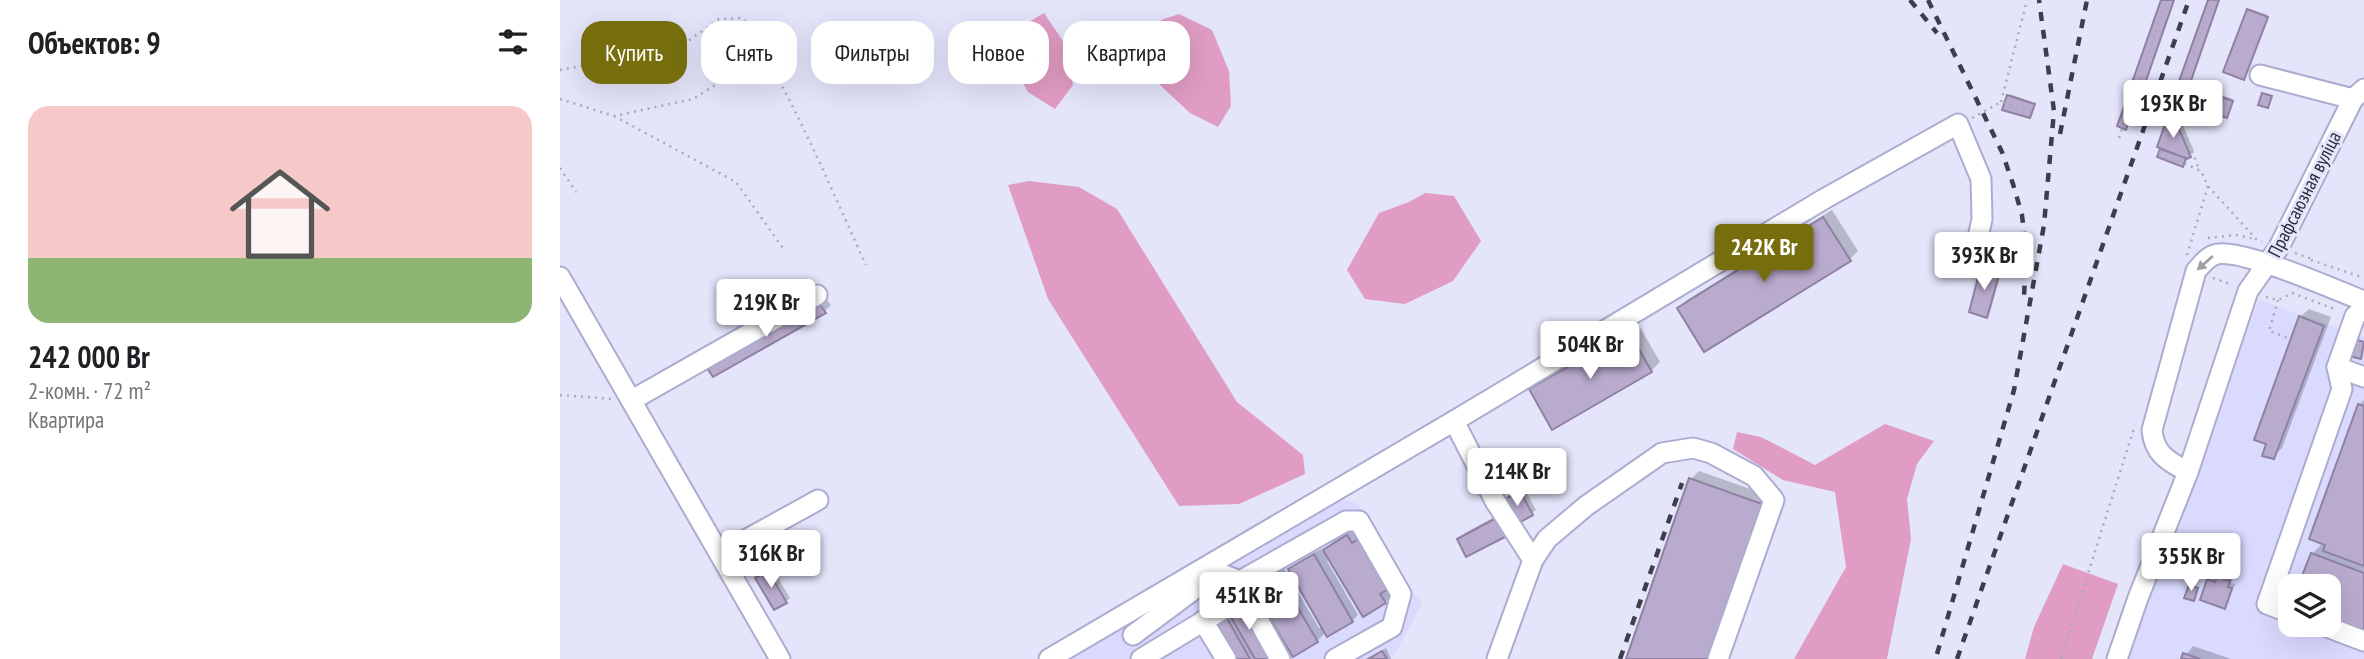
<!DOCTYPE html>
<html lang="ru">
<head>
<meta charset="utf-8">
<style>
  :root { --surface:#fff; --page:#f6f6f6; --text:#202124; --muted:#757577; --accent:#766e0c }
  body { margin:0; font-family:"PT Sans Narrow",sans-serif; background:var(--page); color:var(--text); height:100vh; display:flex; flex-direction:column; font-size:26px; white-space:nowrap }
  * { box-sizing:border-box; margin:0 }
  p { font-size:23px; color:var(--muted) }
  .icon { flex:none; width:38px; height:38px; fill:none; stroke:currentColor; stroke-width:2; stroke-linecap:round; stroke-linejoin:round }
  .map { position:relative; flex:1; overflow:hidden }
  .sheet { display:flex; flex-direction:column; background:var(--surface); width:560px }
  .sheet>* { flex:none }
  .guide { position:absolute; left:21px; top:21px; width:665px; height:63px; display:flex; gap:14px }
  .buttons { position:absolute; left:1718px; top:574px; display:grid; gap:14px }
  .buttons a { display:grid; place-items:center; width:63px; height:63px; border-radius:14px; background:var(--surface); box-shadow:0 7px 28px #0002; font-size:35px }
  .price { position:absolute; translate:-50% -60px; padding:0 16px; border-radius:7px; background:#fff; color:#222; font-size:23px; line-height:46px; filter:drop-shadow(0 2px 4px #0008) }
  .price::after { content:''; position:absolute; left:50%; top:42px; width:21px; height:16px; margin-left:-10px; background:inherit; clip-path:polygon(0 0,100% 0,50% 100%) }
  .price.active { background:var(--accent); color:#fff }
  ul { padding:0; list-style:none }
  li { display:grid; align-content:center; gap:14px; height:371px; padding:0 28px }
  li span { display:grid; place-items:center; height:217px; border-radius:21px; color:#555 }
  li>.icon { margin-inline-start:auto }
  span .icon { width:126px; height:126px; fill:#fffc; stroke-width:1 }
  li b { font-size:30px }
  h2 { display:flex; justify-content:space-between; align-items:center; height:84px; padding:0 28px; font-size:30px }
  .pill { padding:0 24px; border-radius:21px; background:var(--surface); box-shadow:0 7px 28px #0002; font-size:24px; line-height:63px }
  .pill.active { background:var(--accent); color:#fff }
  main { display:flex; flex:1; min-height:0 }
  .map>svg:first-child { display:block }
  .built { fill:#d9dafe; fill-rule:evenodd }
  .forest { fill:#e09cc3 }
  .shadow { fill:#0003 }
  .building { fill:#b9abcd; stroke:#8e81a1; stroke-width:2 }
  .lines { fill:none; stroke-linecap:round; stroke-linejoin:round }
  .minor-casing { stroke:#abaccf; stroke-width:23 }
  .path { stroke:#a9aabd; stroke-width:2.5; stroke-dasharray:2 5; stroke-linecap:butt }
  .minor { stroke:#fff; stroke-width:19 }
  .rail { stroke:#3d3e4c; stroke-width:4.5; stroke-dasharray:9 9; stroke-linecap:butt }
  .oneway { fill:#9f9fa5 }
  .labels { text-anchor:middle; stroke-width:6; stroke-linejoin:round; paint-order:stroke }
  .street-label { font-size:19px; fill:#292a37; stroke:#e4e5fb }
</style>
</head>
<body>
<main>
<section class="sheet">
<h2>Объектов: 9<svg class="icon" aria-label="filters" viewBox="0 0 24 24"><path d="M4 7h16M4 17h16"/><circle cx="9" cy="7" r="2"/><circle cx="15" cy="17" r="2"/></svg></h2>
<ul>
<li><span style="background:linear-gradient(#f6c9c9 70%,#8fb573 0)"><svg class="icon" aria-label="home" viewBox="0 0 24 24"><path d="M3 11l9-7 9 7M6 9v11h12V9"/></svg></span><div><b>242 000 Br</b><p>2-комн. · 72 m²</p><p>Квартира</p></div></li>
</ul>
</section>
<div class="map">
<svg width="1804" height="659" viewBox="0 0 1804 659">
  <rect width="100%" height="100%" fill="#e4e5fb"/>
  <g class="built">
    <path d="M1699 300 1804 337V659H1562ZM1731 586H1769V625H1731Z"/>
    <path d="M782 499 798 504 838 572 862 604 832 659H513L642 579Z"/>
  </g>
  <g class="forest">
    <path d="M484 13 505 44 513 85 495 109 468 92 451 61 455 30Z"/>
    <path d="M619 14 652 30 669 71 671 106 658 127 630 113 600 85 590 40 601 20Z"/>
    <path d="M469 181 519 187 557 209 677 402 743 455 745 474 679 504 619 506 488 299 448 185Z"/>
    <path d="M865 193 894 196 921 241 893 281 845 304 805 299 787 270 819 213 849 202Z"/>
    <path d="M1325 424 1374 441 1357 464 1347 499 1351 539 1327 659H1234L1286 567 1275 492 1223 480 1173 449 1177 432 1201 437 1255 465Z"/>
    <path d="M1503 564 1558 584 1532 659H1465L1474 627Z"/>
  </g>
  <g class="shadow">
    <path d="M1650 0H1659L1618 114 1634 151 1626 157 1624 163 1602 150 1613 115 1617 113Z"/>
    <path d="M1690 9 1708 15 1685 77 1688 10Z"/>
    <path d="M1649 91 1673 99 1668 114 1648 93Z"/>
    <path d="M1450 94 1475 103 1470 117 1449 96Z"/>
    <path d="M1272 210 1298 251 1289 260 1119 308 1127 300Z"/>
    <path d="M1427 263 1442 270 1430 312 1426 316 1423 267Z"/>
    <path d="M264 296 271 305 265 311 154 375Z"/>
    <path d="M1749 309 1771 317 1722 448 1713 457 1740 317Z"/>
    <path d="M1078 324 1100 362 1091 371 993 427 971 389 979 381Z"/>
    <path d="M1804 400V632L1769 586H1740L1752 554 1763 543 1799 405Z"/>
    <path d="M1139 471 1210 496 1152 659H1068L1131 479Z"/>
    <path d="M964 488 976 510 956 523 947 498Z"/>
    <path d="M944 512 907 555 899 539 905 533Z"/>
    <path d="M796 528 834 593 825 602 804 615 770 559 767 561 798 615 792 621 766 632 757 641 694 589 701 583 724 569 759 628 762 626 730 569 736 563 761 549 763 552 773 541Z"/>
    <path d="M212 568 230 598 226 601 198 578Z"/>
    <path d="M1662 574 1673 577 1671 583 1675 584 1668 603 1664 607 1648 580 1652 576 1658 578Z"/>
    <path d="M671 608 726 659H674L653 621Z"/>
    <path d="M1633 646 1671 659H1623Z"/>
    <path d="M826 648 831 659H808Z"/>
  </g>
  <g class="building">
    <path d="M1601 0H1614L1580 98 1568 94Z"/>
    <path d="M1648 0H1659L1619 115 1608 112Z"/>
    <path d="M1687 9 1708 17 1684 80 1663 72Z"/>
    <path d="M1646 92 1673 101 1667 118 1641 109Z"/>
    <path d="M1702 93 1712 96 1708 108 1698 105Z"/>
    <path d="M1447 95 1475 104 1470 118 1442 110Z"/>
    <path d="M1568 96 1577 99 1566 130 1557 126Z"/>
    <path d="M1613 115 1631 157 1627 159 1597 147 1607 119Z"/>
    <path d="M1600 149 1626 158 1623 167 1597 157Z"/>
    <path d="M1263 217 1291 261 1144 352 1117 308Z"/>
    <path d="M1421 266 1439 274 1427 318 1409 312Z"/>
    <path d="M257 301 266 313 153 377 145 365Z"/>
    <path d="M1739 316 1764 326 1714 459 1702 456 1706 444 1694 440Z"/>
    <path d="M1069 332 1092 372 992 430 969 389Z"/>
    <path d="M1795 339 1804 342 1801 359 1789 356Z"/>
    <path d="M1798 404 1804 406V566L1763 551 1765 545 1749 539Z"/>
    <path d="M1129 478 1202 504 1148 659H1066Z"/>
    <path d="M960 491 973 515 955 525 941 501Z"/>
    <path d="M938 517 947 536 906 557 897 539Z"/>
    <path d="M787 535 792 543 804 536 834 586 820 594 826 603 803 617 763 550Z"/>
    <path d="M1751 553 1804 573V634L1769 621V586H1738Z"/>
    <path d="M754 554 793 622 767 637 728 569Z"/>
    <path d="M208 571 227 603 214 610 195 578Z"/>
    <path d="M718 574 758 642 733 657 692 589Z"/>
    <path d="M1657 577 1670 581 1668 587 1672 588 1665 609 1640 600 1647 579 1655 582Z"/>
    <path d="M1629 585 1638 588 1634 601 1624 598Z"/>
    <path d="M681 602 713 659H695L667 610Z"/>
    <path d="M664 613 690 659H672L650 621Z"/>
    <path d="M822 651 827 659H808Z"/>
    <path d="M1623 653 1640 659H1621Z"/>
  </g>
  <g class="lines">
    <g class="minor-casing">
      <g id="minor">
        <path d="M1700 75 1793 99"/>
        <path d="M0 277 220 659"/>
        <path d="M1777 367 1804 377"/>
        <path d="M72 400 257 295"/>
        <path d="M894 421 935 501 973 560"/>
        <path d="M1628 472C1608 461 1594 454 1592 430L1636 271C1642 264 1648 256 1657 254 1684 249 1775 290 1804 301"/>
        <path d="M160 554 258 500"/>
        <path d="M680 581 786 521H799L841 594 832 627 775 659"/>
        <path d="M685 596 720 659"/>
        <path d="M1731 613 1707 604 1782 389 1777 367 1795 316 1804 308"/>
        <path d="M643 621 666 659"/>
        <path d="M1762 625 1804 641"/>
        <path d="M573 635 659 571"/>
        <path d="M489 659 894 421 1264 199 1398 124 1421 179 1422 219 1414 256"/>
        <path d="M581 659 685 596 680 581 662 574 651 564"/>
        <path d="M937 659 973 560 987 539 1026 506 1102 453 1133 448 1151 453 1194 476 1214 500 1158 659"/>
        <path d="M1557 659 1578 598 1628 472 1688 291 1719 247 1793 99 1804 89"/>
      </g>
    </g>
    <g class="path">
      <path d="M0 70 71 57 124 44 159 19 183 18C232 95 268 182 306 265"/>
      <path d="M0 99 54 116 133 99 174 73 199 43"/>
      <path d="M1441 102 1467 0"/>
      <path d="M1613 106 1640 171"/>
      <path d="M1611 113 1652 0"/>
      <path d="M54 116 176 182 225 251"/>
      <path d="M1412 118 1441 102 1473 111"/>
      <path d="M1559 138 1607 0"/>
      <path d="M1599 152 1641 171 1648 186 1696 239 1702 242"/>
      <path d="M0 168 16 192"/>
      <path d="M1648 238 1676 235 1696 239"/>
      <path d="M1735 253 1752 259"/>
      <path d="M1627 255 1648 186"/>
      <path d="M1751 260 1804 278"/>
      <path d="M1653 278 1673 285"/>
      <path d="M1706 297 1718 300 1732 293 1777 310"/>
      <path d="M1718 300 1709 331 1731 339"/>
      <path d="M0 395 53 399"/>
      <path d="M1501 659 1575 425"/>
    </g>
    <use href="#minor" class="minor"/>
    <g class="rail">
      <path d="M1350 0 1377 33"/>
      <path d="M1368 0 1442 152 1453 184 1462 215 1466 250 1464 298"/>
      <path d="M1500 134 1527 0"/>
      <path d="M1377 654 1454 390 1484 225 1494 111 1479 0"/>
      <path d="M1060 659 1122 483"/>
      <path d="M1397 659 1629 0"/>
    </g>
  </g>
  <defs><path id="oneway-solid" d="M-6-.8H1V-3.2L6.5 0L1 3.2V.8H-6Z" transform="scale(1.75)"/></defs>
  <use class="oneway" href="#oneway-solid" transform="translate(1645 263) rotate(138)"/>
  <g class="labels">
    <g class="street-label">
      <text transform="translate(1744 194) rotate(-63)" y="7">Прафсаюзная вуліца</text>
    </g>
  </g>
</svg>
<div class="buttons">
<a><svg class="icon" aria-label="layers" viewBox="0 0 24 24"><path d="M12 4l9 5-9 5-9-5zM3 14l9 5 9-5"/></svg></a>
</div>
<b class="price" style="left:1613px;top:140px">193K Br</b>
<b class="price active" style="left:1204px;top:284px">242K Br</b>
<b class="price" style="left:1424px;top:292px">393K Br</b>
<b class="price" style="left:206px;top:339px">219K Br</b>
<b class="price" style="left:1030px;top:381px">504K Br</b>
<b class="price" style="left:957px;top:508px">214K Br</b>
<b class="price" style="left:211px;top:590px">316K Br</b>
<b class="price" style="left:1631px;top:593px">355K Br</b>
<b class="price" style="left:689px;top:632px">451K Br</b>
<div class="guide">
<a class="pill active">Купить</a>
<a class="pill">Снять</a>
<a class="pill">Фильтры</a>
<a class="pill">Новое</a>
<a class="pill">Квартира</a>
</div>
</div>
</main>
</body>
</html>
